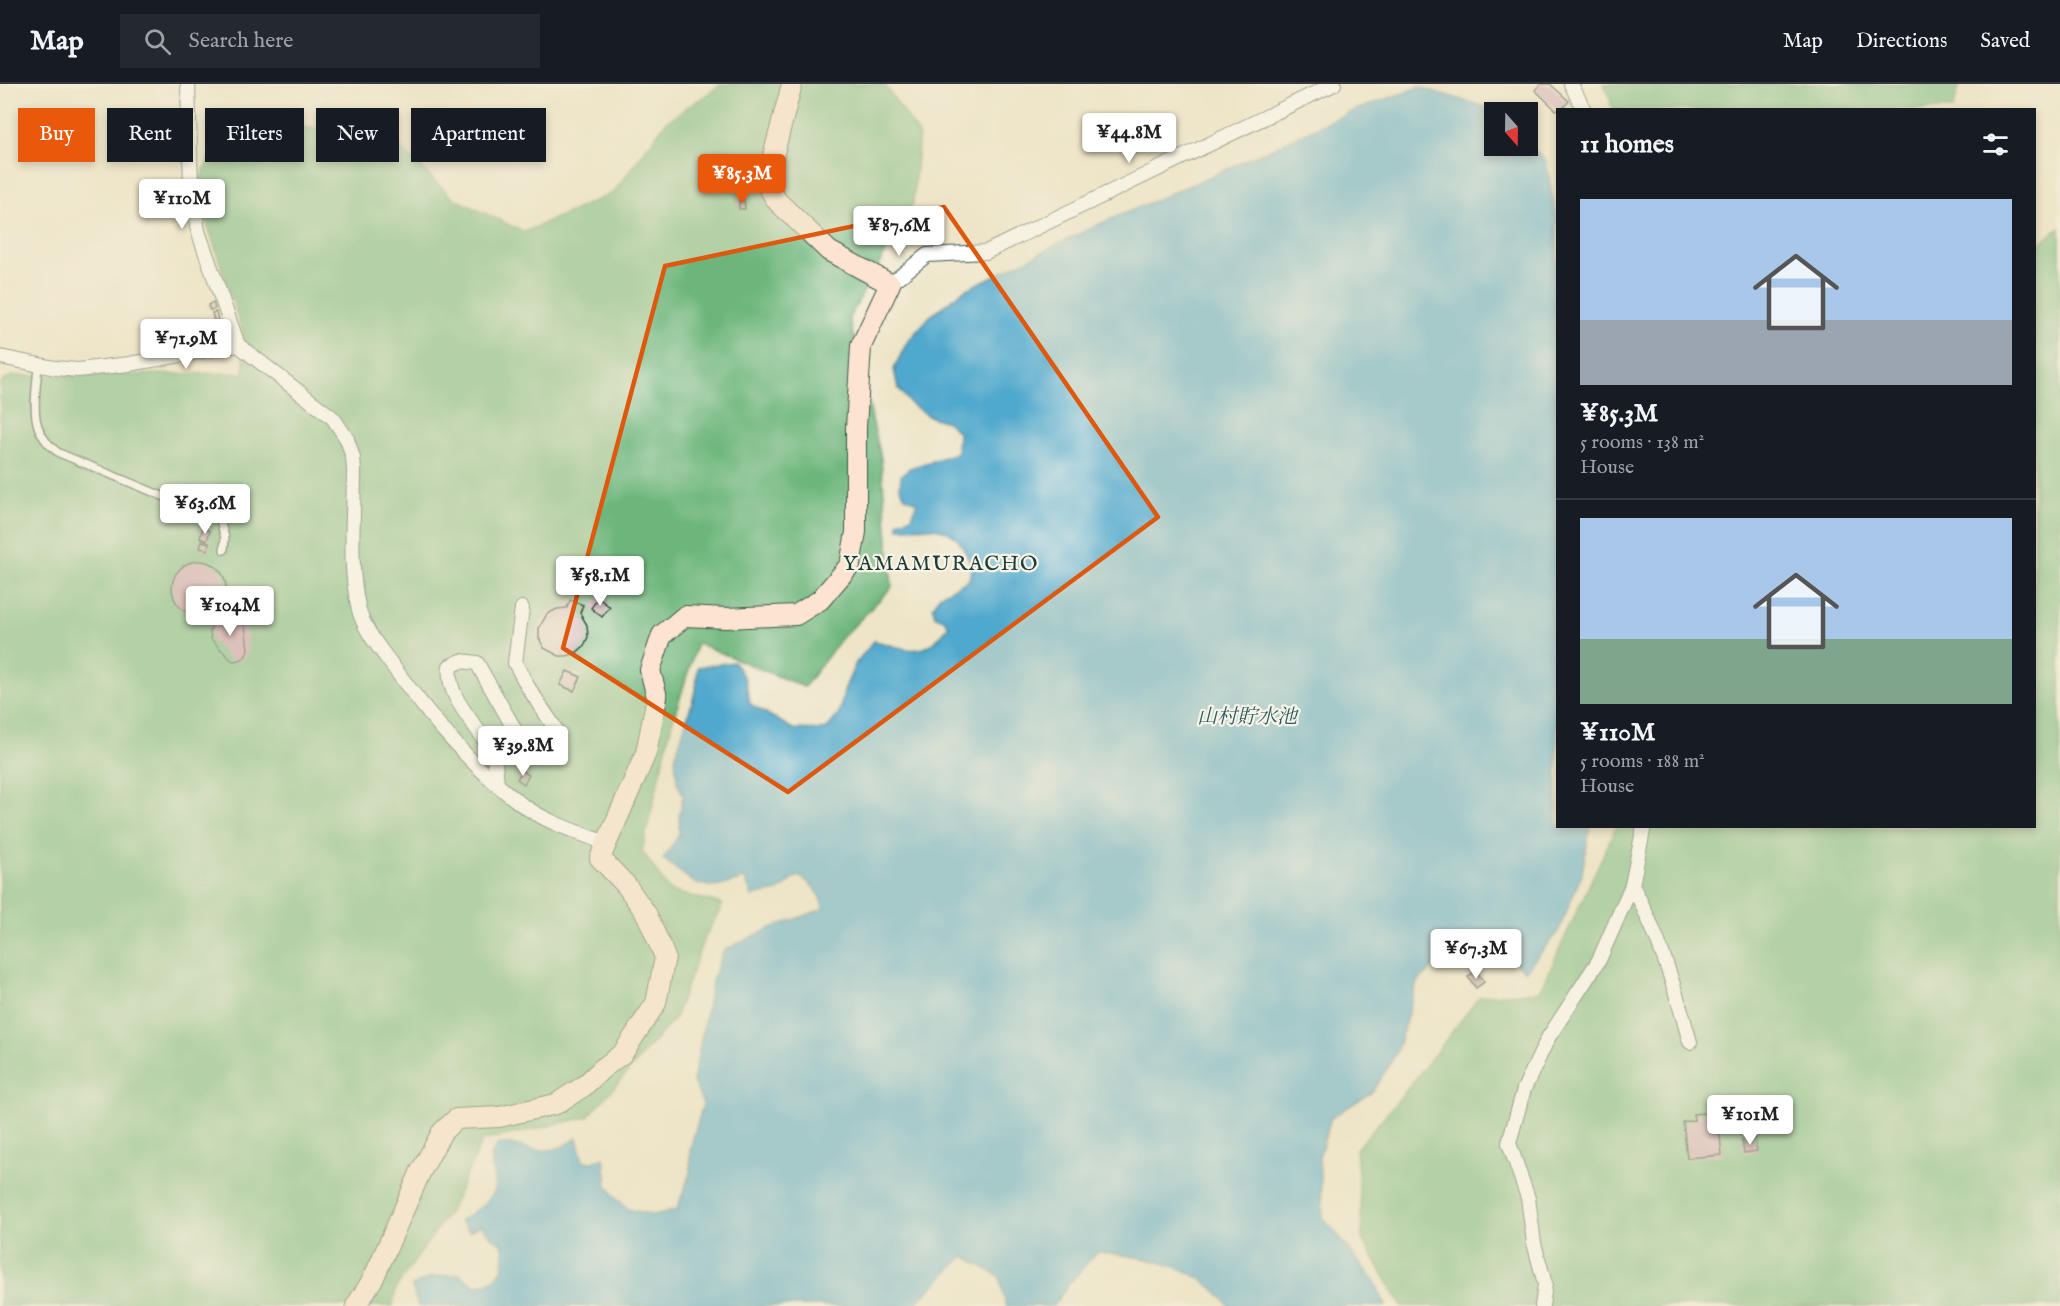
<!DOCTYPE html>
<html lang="en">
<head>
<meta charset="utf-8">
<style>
  :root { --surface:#171b24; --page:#242831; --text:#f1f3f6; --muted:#9ea1a6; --line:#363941; --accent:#ea580c }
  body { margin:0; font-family:"IM FELL English","Noto Serif JP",serif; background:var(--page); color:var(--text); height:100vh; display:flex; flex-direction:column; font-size:22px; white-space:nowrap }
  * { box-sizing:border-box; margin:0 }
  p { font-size:20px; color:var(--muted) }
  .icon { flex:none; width:33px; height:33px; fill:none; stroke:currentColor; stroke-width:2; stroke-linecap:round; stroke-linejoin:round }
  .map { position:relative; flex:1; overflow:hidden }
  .drawer { position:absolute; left:1556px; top:24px; width:480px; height:720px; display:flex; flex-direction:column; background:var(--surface); border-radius:0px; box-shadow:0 3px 9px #0003 }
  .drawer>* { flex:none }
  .top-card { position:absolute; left:18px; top:24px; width:570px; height:54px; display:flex; gap:12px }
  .needle { width:39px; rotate:160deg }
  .controls { position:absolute; left:1484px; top:18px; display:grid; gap:12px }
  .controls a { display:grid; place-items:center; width:54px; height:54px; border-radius:0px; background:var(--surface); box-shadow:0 3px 9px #0003; font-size:30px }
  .price { position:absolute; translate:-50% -51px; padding:0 14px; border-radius:6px; background:#fff; color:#222; font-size:20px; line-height:39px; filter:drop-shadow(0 2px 3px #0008) }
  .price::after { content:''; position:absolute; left:50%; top:36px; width:18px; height:14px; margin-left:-9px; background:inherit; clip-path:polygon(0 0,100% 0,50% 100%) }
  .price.selected { background:var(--accent); color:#fff }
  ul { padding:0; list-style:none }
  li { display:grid; align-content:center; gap:12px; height:318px; padding:0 24px }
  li+li { border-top:2px solid var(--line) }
  li span { display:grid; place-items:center; height:186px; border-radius:0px; color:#555 }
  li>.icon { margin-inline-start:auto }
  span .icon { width:108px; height:108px; fill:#fffc; stroke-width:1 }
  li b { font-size:26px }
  h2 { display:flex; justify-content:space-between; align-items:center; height:72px; padding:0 24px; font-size:26px }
  .chip { padding:0 21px; border-radius:0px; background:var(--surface); box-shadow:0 3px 9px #0003; font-size:21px; line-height:54px }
  .chip.selected { background:var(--accent); color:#fff }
  header { display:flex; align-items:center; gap:36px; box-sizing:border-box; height:84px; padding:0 30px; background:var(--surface); border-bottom:2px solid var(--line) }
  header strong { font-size:28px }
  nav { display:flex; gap:33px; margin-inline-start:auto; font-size:21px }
  .search { width:420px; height:54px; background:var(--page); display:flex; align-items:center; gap:15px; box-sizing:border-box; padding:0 21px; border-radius:0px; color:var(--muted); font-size:22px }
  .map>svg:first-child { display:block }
  .forest { fill:#6cb67c; stroke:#467a58; stroke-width:1.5 }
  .water { fill:#4fa8cd; stroke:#377280; stroke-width:1.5 }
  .building { fill:#c795ab }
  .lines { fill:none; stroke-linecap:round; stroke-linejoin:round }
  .lane-casing { stroke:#3e564a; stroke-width:10 }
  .street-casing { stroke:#3e564a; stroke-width:16 }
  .secondary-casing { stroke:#3e564a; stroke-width:22 }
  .lane { stroke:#fff; stroke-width:7 }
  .street { stroke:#fff; stroke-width:14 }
  .secondary { stroke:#fde4d1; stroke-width:20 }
  .marked { fill:none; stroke:#de580e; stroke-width:4.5; stroke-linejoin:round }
  .labels { text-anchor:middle; stroke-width:4.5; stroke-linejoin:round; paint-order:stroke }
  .water-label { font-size:20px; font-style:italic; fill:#2d5d62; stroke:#f7f3e8 }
  .quarter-label { font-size:21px; letter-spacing:1.5px; fill:#1f3d34; stroke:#f7f3e8 }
</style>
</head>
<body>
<header>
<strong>Map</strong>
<div class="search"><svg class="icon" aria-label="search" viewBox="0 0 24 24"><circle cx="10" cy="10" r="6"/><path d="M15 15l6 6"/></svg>Search here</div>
<nav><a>Map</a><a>Directions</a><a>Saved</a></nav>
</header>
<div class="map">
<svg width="2060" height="1222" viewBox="0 0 2060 1222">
  <rect width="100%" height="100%" fill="#f7f3e8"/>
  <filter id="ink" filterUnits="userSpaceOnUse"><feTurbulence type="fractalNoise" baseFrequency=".0167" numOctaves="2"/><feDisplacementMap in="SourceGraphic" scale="12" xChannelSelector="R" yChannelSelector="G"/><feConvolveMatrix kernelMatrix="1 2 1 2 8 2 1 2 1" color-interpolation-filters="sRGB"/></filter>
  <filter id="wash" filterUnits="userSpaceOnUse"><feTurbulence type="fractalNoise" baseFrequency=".008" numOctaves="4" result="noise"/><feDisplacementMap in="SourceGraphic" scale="24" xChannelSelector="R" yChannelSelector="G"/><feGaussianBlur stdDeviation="1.35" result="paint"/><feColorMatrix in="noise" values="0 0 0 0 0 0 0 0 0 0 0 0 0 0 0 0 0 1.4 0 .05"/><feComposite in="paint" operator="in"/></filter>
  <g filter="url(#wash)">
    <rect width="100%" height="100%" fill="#eee5c8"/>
    <g class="forest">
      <path d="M722 0H884L919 50 913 119 849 234 881 374 892 503 841 555 804 603 697 559 671 643 642 767 670 807 723 820 703 857 675 934 588 1033 482 1057 451 1125 396 1204 393 1222H0V299L12 292 244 289V253L196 105 226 36 387 51 453 114 524 148 613 109 667 37Z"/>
      <path d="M1603 0H1960L1953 25 1612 26 1609 11Z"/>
      <path d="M2060 143V1222H1402L1363 1157 1356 1065 1401 1013 1480 912 1540 907 1616 743 2034 742V164Z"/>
    </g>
    <path class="water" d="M1419 3 1489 24 1495 28 1494 62H1527V59L1546 77 1557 137V742L1590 743 1582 790 1558 848 1525 887 1494 861 1452 865 1417 899 1396 970 1372 1008 1331 1034 1319 1073 1323 1133 1375 1198 1386 1222H1229C1200 1180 1144 1173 1097 1168L1073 1195 1053 1222H1006L999 1192 964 1172 913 1222H418L412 1202 431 1193 459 1190 476 1202C501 1197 508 1183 502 1159L491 1153 481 1141 469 1147 460 1137 483 1121 495 1107 491 1072 497 1061C508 1058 514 1061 526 1064 545 1069 560 1066 577 1054L583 1077 593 1078 604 1073 607 1101 615 1113 629 1125 654 1131 677 1125 690 1089V1065L703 1020 693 998 712 897 724 866 773 843 823 825C820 809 814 800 798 792L779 807 752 812 745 795 717 803 696 800 663 775 679 751V733L683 711 677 698 675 674 696 605 698 583 734 578 745 595 750 620 793 645 826 646 839 630 845 604 856 579 874 557C910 565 925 577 949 541L944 535 935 532 933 523 940 511 969 496 972 481C967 473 964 463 958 456 944 439 918 444 899 444L898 438 912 433 917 418 905 413 900 403 901 392 910 384 957 369 958 348 947 338 928 332 910 319 898 304 894 285 906 260 928 234 963 207 1095 142 1218 89 1350 28Z"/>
    <g id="blocks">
      <g class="building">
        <path d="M1541 0H1550L1569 17 1561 26H1556L1535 6Z"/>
        <path d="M739 116H744L745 125H739Z"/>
        <path d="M213 218 215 225 210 226 208 221Z"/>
        <path d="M216 228 218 236 214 237 212 229Z"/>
        <path d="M203 444 210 447 207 457 200 454Z"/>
        <path d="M202 457 209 459 208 466 200 464Z"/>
        <circle cx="199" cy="504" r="27"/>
        <path d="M598 514 610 523 602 533 591 524Z"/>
        <path d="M570 516 583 521 580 529 587 541 588 553 584 562 576 569 567 572H559L544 564 539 554V544L547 530 557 525 567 524Z"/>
        <path d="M223 531 236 532 245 542 248 565 246 572 240 576 233 577 229 574 211 555 210 548 212 540Z"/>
        <path d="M567 587 581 593 574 607 560 601Z"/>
        <path d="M522 687 529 691 524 700 517 695Z"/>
        <path d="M1476 887 1484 898 1476 904 1468 893Z"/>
        <path d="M1752 1028 1755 1039 1742 1042 1739 1030Z"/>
        <path d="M1705 1029 1706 1035 1718 1034 1722 1071 1687 1074 1683 1038 1694 1036 1693 1030Z"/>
        <path d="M1755 1054 1757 1067 1744 1069 1742 1056Z"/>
      </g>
    </g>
  </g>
  <g filter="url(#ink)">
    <use href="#blocks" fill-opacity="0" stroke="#3e564a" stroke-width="1.5"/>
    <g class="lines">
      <g class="lane-casing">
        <path id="lane" d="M38 281C36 316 26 346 59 369L220 436 225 454 224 466"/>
      </g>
      <g class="street-casing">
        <g id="street">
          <path d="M188 0 191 102 198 147 238 261 333 334 347 355 353 374 354 386C354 432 348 482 359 526 364 545 378 562 389 577 427 629 469 681 521 720 547 739 578 748 608 760"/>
          <path d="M1571 0 1584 26"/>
          <path d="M890 200 927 171 986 168 1334 0"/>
          <path d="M0 273 55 284 78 286 129 280 238 261"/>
          <path d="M497 700C496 691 496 680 493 672 481 642 445 616 450 582L461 577 477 579 524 662 537 667C548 660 553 657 555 644L528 603 515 579 522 524"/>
          <path d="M1632 801C1659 851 1675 904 1690 958"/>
          <path d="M1542 1222 1545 1200 1534 1159 1528 1114 1509 1059 1524 1005 1548 954 1599 876 1632 801 1644 742"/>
        </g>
      </g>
      <g class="secondary-casing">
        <path id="secondary" d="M356 1222 374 1193 420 1089 442 1048 456 1035 499 1033 556 1020 584 1002 602 985 623 969 656 919 665 873 647 831 626 801 600 774 646 669 657 613 650 586 662 551 685 532 726 534 796 531 820 516 850 481 856 448V344L861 262 890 200 829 167 777 117 768 102 770 84 792 0"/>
      </g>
      <use href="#lane" class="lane"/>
      <use href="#street" class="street"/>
      <use href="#secondary" class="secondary"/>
    </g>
  </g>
  <path d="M0 0H2060V1222H0ZM944 123 1158 433 788 708 563 564 665 182Z" fill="#eee5c8" fill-opacity=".55" fill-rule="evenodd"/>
  <path class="marked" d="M944 123 1158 433 788 708 563 564 665 182Z"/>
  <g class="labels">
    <g class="water-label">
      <text x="1247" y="639">山村貯水池</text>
    </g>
    <g class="quarter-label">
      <text x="941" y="486">YAMAMURACHO</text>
    </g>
  </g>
</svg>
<div class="controls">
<a><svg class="needle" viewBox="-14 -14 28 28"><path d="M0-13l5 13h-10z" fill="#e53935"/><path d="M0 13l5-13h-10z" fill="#9ea1a6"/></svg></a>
</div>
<b class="price" style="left:1129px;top:80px">¥44.8M</b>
<b class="price selected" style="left:742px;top:121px">¥85.3M</b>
<b class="price" style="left:182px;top:146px">¥110M</b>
<b class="price" style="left:899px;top:173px">¥87.6M</b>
<b class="price" style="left:186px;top:286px">¥71.9M</b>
<b class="price" style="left:205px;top:451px">¥63.6M</b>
<b class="price" style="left:600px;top:523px">¥58.1M</b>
<b class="price" style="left:230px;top:553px">¥104M</b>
<b class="price" style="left:523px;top:693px">¥39.8M</b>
<b class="price" style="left:1476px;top:896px">¥67.3M</b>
<b class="price" style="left:1750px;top:1062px">¥101M</b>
<div class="top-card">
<a class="chip selected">Buy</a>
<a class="chip">Rent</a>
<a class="chip">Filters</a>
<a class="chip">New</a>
<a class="chip">Apartment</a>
</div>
<section class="drawer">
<h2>11 homes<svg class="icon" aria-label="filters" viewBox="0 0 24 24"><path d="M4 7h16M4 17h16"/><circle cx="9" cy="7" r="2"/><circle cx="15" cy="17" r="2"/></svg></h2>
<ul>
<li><span style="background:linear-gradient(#a9c7e8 65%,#9aa5b1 0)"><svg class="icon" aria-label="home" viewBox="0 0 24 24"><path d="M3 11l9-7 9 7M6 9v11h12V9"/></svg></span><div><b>¥85.3M</b><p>5 rooms · 138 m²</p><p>House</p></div></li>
<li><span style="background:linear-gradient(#a9c7e8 65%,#7fa58c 0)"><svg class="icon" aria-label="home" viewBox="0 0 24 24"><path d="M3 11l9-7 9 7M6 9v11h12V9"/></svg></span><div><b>¥110M</b><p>5 rooms · 188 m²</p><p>House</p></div></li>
</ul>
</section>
</div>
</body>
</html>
